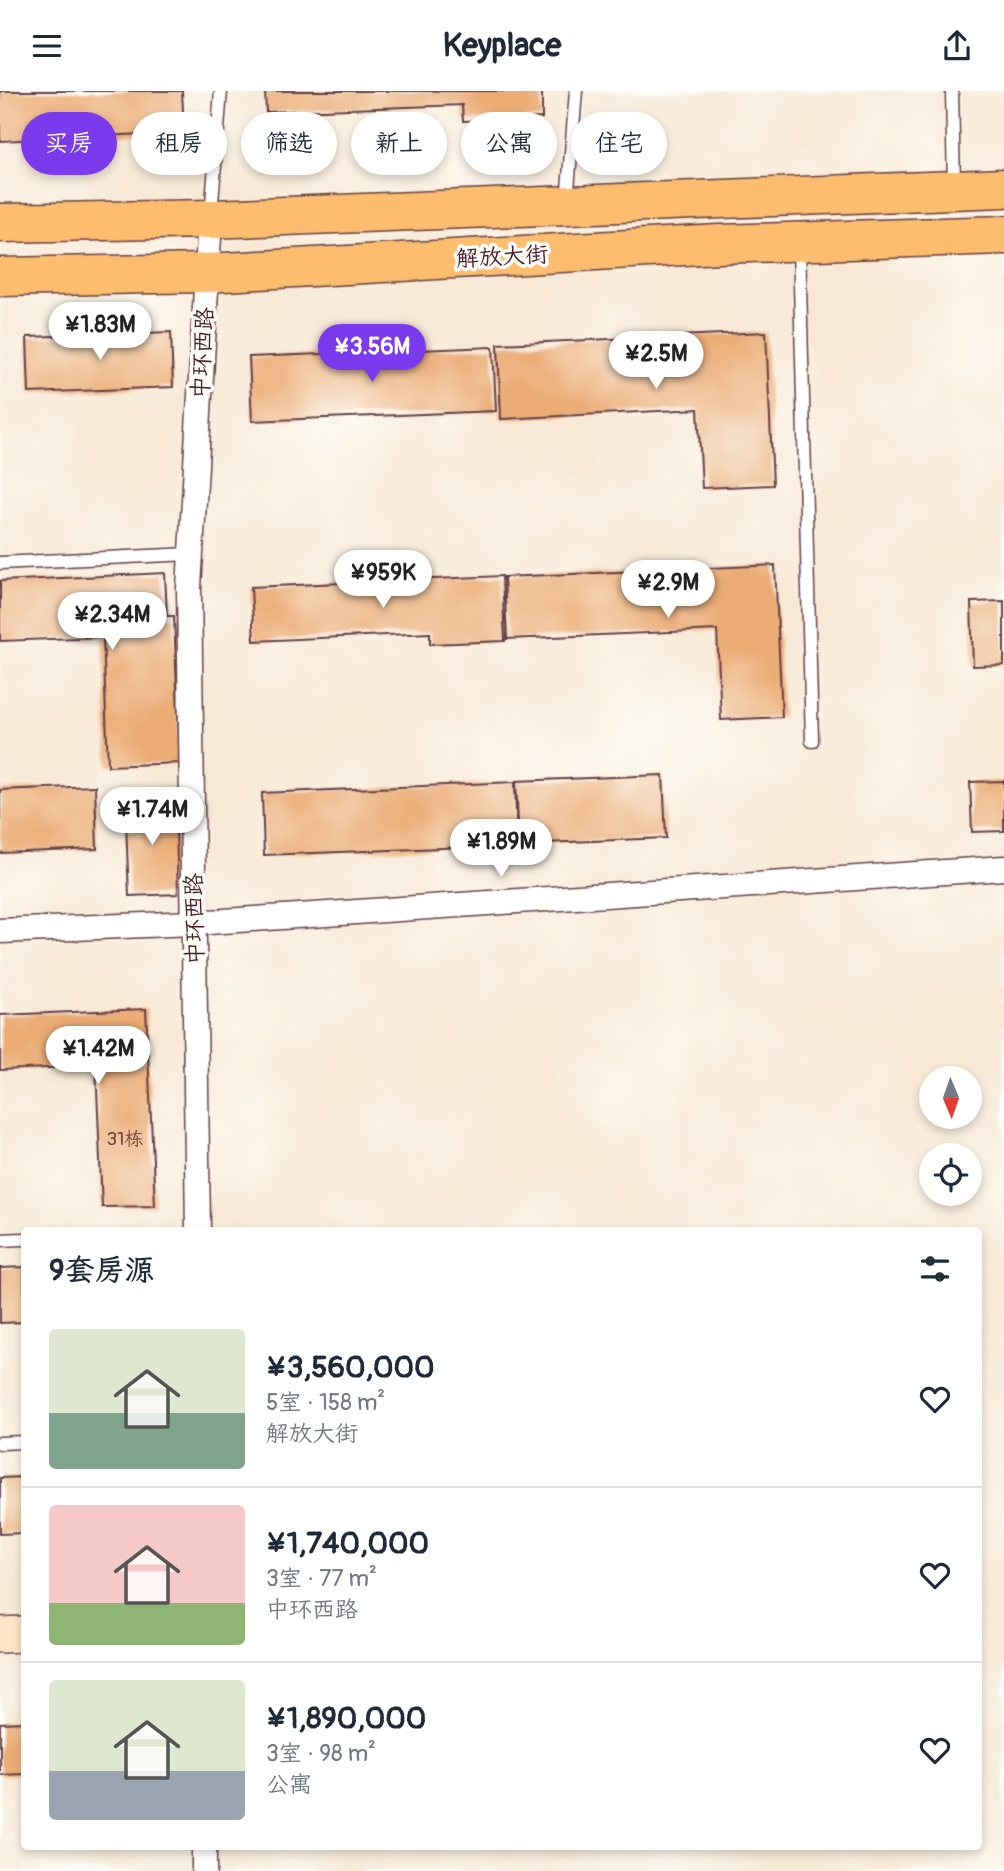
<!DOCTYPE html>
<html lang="zh">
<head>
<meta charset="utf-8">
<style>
  :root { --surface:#fff; --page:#f2f2f3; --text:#1f2937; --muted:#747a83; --line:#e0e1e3; --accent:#7c3aed }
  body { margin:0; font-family:Pangolin,"LXGW WenKai TC",sans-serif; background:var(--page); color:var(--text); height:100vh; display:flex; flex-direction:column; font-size:26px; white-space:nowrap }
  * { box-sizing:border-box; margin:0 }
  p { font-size:23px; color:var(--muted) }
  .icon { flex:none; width:38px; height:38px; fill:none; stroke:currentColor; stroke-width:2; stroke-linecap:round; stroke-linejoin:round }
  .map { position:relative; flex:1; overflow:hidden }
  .side { position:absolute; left:21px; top:1136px; width:961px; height:623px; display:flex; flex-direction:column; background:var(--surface); border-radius:7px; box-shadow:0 4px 10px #0003 }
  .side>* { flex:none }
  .top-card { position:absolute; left:21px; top:21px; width:962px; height:63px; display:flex; gap:14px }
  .needle { width:46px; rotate:178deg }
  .buttons { position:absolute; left:919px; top:975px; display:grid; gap:14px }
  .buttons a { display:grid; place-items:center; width:63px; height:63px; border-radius:50%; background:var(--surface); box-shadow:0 4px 10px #0003; font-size:35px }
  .price { position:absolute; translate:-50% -60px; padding:0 16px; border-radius:24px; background:#fff; color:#222; font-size:23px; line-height:46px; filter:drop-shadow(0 2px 4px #0008) }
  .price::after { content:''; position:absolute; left:50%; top:42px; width:21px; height:16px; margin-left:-10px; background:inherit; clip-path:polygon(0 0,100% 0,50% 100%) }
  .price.current { background:var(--accent); color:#fff }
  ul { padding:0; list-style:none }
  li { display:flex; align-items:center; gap:21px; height:175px; padding:0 28px }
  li+li { border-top:2px solid var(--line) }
  li span { display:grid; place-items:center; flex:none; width:196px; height:140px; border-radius:7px; color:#555 }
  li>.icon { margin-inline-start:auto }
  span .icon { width:84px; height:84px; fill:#fffc; stroke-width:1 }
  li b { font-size:30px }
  h2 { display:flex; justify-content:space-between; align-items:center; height:84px; padding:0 28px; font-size:30px }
  .tag { padding:0 24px; border-radius:32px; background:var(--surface); box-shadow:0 4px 10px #0003; font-size:24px; line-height:63px }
  .tag.current { background:var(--accent); color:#fff }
  header { display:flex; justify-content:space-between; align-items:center; height:91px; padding:0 28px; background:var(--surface); font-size:32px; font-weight:700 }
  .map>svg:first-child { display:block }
  .building { fill:#ebac75 }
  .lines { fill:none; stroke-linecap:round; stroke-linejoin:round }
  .lane-casing { stroke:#643d45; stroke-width:15 }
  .street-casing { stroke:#643d45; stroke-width:27 }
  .secondary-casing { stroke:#643d45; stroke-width:38 }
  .primary-casing { stroke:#643d45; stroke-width:41 }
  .lane { stroke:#fff; stroke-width:12 }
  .street { stroke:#fff; stroke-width:24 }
  .secondary { stroke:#fee5c5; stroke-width:35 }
  .primary { stroke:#fcbd6e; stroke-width:38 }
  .labels { text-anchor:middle; stroke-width:7; stroke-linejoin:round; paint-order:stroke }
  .number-label { font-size:19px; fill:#72423e }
  .street-label { font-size:23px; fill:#4a1f2b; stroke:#fdfcf7 }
</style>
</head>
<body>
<header><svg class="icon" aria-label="menu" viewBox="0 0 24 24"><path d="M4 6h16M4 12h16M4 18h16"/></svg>Keyplace<svg class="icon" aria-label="share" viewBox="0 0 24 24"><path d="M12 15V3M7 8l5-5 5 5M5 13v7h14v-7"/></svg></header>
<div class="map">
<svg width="1004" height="1780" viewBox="0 0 1004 1780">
  <rect width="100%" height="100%" fill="#fdfcf7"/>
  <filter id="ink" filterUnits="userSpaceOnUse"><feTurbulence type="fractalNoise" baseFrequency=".0143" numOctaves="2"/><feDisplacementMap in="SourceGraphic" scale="14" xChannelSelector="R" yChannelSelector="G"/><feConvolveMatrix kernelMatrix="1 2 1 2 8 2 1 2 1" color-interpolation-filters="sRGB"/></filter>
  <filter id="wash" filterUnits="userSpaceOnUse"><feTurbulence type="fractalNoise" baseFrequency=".00686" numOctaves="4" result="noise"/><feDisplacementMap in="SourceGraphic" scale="28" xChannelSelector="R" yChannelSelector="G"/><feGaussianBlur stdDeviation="1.57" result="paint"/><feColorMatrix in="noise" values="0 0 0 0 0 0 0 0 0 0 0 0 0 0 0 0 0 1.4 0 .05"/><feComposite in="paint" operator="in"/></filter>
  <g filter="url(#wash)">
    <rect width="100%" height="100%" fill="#f8e9d6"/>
    <g id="blocks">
      <g class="building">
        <path d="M0 0H182L184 41 0 50Z"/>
        <path d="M265 0H542V27L463 30 462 14 266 21Z"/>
        <path d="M171 241 173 296 29 302 27 246Z"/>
        <path d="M766 241 773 394 702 397 698 318 501 328 498 253Z"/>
        <path d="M493 256 496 320 252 330 249 266Z"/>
        <path d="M775 474 782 626 721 629 717 539 507 548 504 486Z"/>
        <path d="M165 482 167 525H174L180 672 108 675 103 546 0 550V490Z"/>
        <path d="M502 485 505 550 430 553V542L254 550 251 496Z"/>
        <path d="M1004 510V574L973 575 971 511Z"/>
        <path d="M663 684 666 747 519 753 516 690Z"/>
        <path d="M1004 690V740L972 741 970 691Z"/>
        <path d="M515 691 517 754 264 764 262 702Z"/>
        <path d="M95 695 97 758 0 762V699Z"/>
        <path d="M175 707 178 803 129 805 125 708Z"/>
        <path d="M146 918 155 1115 102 1116 96 975 0 979V924Z"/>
        <path d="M24 1176V1231L0 1232V1177Z"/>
        <path d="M24 1386V1442L0 1443V1387Z"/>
        <path d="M24 1631V1683L0 1684V1632Z"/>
      </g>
    </g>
  </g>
  <g filter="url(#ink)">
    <use href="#blocks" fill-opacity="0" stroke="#643d45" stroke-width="2"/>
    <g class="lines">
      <g class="lane-casing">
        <g id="lane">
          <path d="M952 0 954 95"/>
          <path d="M567 111 576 0"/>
          <path d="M211 124 221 0"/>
          <path d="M799 154 812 650"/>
          <path d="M0 472 191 463"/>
          <path d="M0 1149 24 1148"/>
          <path d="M0 1352 24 1351"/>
        </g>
      </g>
      <g class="street-casing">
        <g id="street">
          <path d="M0 840 194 832 1004 777"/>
          <path d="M198 1139 189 497 210 128"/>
          <path d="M204 1755V1780"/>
        </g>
      </g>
      <g class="secondary-casing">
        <path id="secondary" d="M0 1544 24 1543"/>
      </g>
      <g class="primary-casing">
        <g id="primary">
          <path d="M0 132 210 128 1004 97"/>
          <path d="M0 186 206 182 719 153 1004 144"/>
        </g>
      </g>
      <use href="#lane" class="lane"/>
      <use href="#street" class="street"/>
      <use href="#secondary" class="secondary"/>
      <use href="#primary" class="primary"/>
    </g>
  </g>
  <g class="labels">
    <g class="number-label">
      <text x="125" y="1054">31栋</text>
    </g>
    <g class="street-label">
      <text transform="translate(502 165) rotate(-3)" y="8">解放大街</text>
      <text transform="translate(202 262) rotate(-87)" y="8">中环西路</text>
      <text transform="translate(194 828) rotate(-91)" y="8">中环西路</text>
    </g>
  </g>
</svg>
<div class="buttons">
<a><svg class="needle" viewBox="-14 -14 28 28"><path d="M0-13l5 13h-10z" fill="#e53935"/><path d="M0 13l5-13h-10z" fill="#747a83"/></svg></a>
<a><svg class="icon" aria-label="locate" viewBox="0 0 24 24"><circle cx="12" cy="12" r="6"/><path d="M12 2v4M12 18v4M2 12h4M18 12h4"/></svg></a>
</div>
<b class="price" style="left:100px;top:271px">¥1.83M</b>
<b class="price current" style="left:372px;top:293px">¥3.56M</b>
<b class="price" style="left:656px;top:300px">¥2.5M</b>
<b class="price" style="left:383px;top:519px">¥959K</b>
<b class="price" style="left:668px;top:529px">¥2.9M</b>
<b class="price" style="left:112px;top:561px">¥2.34M</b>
<b class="price" style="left:152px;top:756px">¥1.74M</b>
<b class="price" style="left:501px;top:788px">¥1.89M</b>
<b class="price" style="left:98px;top:995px">¥1.42M</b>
<div class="top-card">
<a class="tag current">买房</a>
<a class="tag">租房</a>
<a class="tag">筛选</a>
<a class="tag">新上</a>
<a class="tag">公寓</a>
<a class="tag">住宅</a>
</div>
<section class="side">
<h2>9套房源<svg class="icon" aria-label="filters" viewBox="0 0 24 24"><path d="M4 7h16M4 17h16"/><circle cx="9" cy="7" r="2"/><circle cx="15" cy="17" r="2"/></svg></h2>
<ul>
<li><span style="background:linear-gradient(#dfe7d0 60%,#7fa58c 0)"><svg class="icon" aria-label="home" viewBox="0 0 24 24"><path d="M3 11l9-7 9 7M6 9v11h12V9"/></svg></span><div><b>¥3,560,000</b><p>5室 · 158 m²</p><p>解放大街</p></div><svg class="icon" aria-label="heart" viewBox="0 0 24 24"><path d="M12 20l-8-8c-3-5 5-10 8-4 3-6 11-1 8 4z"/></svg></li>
<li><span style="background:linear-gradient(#f6c9c9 70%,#8fb573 0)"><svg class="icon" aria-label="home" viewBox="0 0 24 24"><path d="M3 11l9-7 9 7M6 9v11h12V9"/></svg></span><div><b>¥1,740,000</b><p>3室 · 77 m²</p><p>中环西路</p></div><svg class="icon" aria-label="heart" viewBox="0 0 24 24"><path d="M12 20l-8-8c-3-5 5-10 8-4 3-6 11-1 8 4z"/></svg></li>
<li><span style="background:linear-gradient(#dfe7d0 65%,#9aa5b1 0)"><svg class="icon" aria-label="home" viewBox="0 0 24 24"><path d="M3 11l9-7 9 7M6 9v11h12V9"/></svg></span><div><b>¥1,890,000</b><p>3室 · 98 m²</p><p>公寓</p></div><svg class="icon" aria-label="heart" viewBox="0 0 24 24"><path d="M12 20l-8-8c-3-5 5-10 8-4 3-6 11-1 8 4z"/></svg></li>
</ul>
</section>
</div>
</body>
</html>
